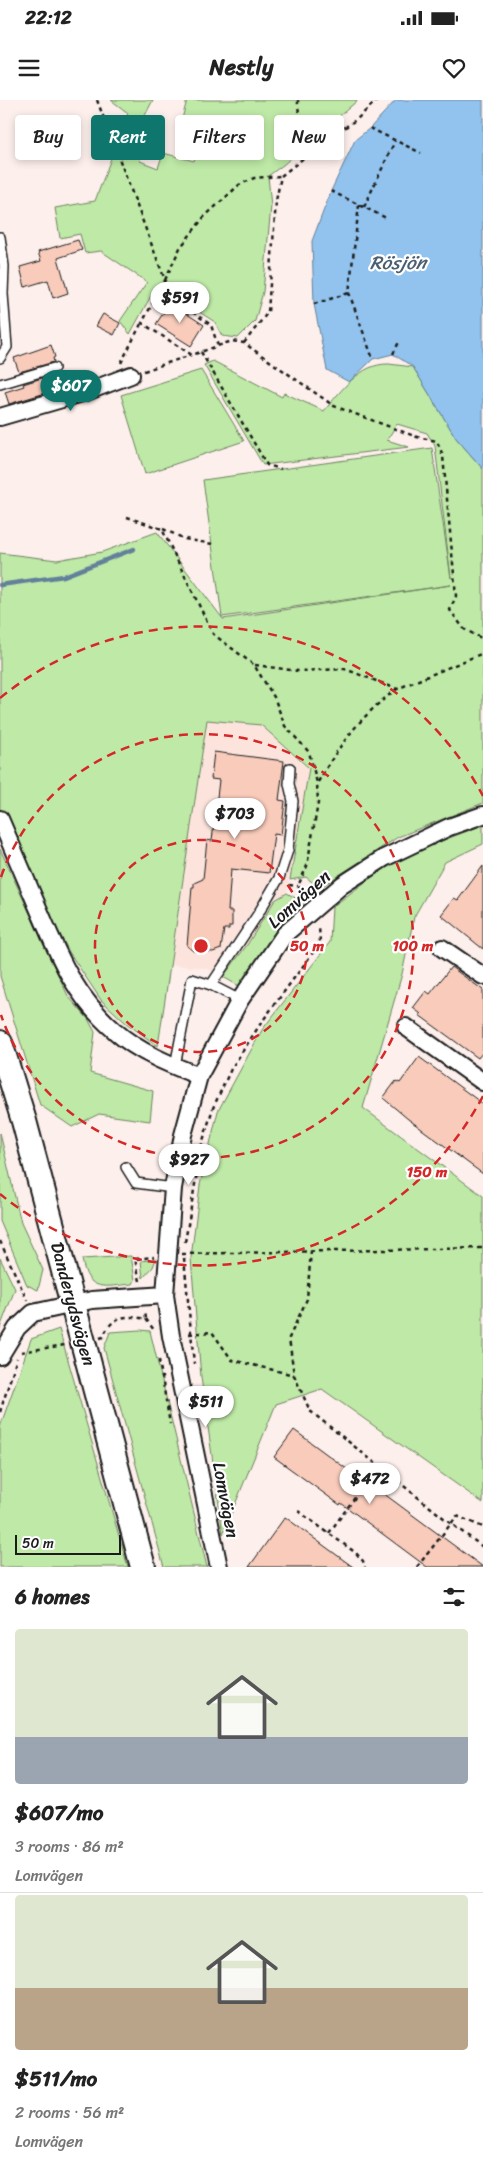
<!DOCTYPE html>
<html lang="en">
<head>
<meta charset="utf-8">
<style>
  :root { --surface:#fff; --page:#f6f6f6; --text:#222; --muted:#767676; --line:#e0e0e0; --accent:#0f766e }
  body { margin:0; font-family:Sriracha,sans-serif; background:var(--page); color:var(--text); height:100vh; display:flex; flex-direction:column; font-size:19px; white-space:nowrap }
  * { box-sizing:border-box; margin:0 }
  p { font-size:16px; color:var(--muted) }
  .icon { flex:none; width:28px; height:28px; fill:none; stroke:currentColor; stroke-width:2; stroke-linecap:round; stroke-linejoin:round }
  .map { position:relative; height:1467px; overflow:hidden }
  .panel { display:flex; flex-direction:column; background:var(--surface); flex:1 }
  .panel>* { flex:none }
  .guide { position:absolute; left:15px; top:15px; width:454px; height:45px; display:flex; gap:10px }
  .scale { position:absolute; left:15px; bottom:12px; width:106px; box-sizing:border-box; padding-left:5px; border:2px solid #1c1c1c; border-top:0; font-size:14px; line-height:18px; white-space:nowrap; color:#1c1c1c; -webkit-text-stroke:4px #fff; paint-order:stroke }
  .price { position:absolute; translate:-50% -42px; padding:0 11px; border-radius:18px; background:#fff; color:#222; font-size:16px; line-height:32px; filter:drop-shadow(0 1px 2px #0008) }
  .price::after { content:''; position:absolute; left:50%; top:30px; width:15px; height:11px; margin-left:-8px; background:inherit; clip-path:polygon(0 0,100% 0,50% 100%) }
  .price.selected { background:var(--accent); color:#fff }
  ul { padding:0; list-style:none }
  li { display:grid; align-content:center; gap:10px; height:265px; padding:0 15px }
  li+li { border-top:1px solid var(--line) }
  li span { display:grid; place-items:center; height:155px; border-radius:5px; color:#555 }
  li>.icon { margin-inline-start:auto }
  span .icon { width:90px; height:90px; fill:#fffc; stroke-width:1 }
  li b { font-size:21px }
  h2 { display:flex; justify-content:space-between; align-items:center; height:60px; padding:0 15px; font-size:21px }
  .chip { padding:0 18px; border-radius:5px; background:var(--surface); box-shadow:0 2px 8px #0003; font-size:18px; line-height:45px }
  .chip.selected { background:var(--accent); color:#fff }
  .status { display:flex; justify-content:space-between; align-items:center; height:35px; padding:0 25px; background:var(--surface); direction:ltr }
  .status svg { height:14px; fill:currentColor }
  header { display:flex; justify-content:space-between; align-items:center; height:65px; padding:0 15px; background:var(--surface); font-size:22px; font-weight:700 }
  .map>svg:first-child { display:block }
  .built { fill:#fce4dd }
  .green { fill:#bee9a6; stroke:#6d8261 }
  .water { fill:#91c3ee; stroke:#62809a }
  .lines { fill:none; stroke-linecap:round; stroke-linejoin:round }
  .stream { stroke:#62809a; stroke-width:4.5 }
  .building { fill:#f8cbbb; stroke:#1c1c1c }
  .service-casing { stroke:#1c1c1c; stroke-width:12 }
  .minor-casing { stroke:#1c1c1c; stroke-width:20 }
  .secondary-casing { stroke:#1c1c1c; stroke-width:28 }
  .path { stroke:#1c1c1c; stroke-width:2.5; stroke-dasharray:4 4; stroke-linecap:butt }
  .service { stroke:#fff; stroke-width:9 }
  .minor { stroke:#fff; stroke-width:16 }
  .secondary { stroke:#fff; stroke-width:24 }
  .ring { fill:none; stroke:#d62828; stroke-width:2.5; stroke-dasharray:9 6 }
  .labels { text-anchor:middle; stroke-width:4.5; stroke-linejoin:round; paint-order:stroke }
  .street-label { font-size:18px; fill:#1c1c1c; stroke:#fff }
  .water-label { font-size:19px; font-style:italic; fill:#4b5f70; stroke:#fff }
  .centre { fill:#d62828; stroke:#fff; stroke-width:2.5 }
  .ring-label { font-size:15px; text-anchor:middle; font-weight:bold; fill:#d62828; stroke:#fff; stroke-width:4.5; stroke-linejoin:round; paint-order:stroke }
</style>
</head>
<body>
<div class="status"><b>22:12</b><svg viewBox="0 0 49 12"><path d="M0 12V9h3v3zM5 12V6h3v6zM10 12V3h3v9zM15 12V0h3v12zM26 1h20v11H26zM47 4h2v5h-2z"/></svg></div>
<header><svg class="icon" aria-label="menu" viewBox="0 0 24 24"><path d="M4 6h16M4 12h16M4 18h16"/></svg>Nestly<svg class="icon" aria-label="heart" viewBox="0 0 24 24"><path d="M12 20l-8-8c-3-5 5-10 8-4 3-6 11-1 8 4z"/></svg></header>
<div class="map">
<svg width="483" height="1467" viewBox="0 0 483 1467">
  <rect width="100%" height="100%" fill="#fdefeb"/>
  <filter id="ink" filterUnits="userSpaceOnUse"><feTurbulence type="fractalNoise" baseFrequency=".02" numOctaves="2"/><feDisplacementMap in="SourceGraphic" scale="10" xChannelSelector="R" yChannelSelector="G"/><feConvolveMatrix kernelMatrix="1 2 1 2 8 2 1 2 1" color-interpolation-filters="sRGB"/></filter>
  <g filter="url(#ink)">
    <path class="built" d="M207 620 261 625 309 668 287 793 275 800 247 845 223 877 205 868 171 865Z"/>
    <g class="green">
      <path d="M111 0H153L142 21 146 41 140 61 158 68 163 53 194 61 197 50 182 19 187 0H358L283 65 268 76 271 106 263 192 255 221 238 238 222 236 215 222 157 185 130 234 120 221 147 182 101 151 85 153 80 134 60 138 55 108 95 101 128 13Z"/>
      <path d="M213 261 282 297 284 293 324 311C341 291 360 263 389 264 397 265 405 266 413 267L456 338 483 369V703L398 737 319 788 306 777 290 780 309 668 261 625 207 620 158 946 126 923 101 900 69 852 0 717V453L57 460 102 452 157 432 223 519 451 485 222 517 203 380 432 348 451 478 435 346 427 333 397 324 387 340 409 347 263 365 204 265Z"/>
      <path d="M201 270 244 341 145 374 121 295Z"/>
      <path d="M483 725V744L445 762 414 817 402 874 363 1008 483 1096V1403L322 1289 276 1304 223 1434 201 1277 191 1158 200 1085 218 1011 262 930 330 842 332 807 380 771 423 748Z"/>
      <path d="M0 749 68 896 88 919 95 932 90 973 153 991 150 1021 99 1014 72 1027 40 1005 0 876Z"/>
      <path d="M287 793 304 803 271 838 239 886 223 877 247 845 275 800Z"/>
      <path d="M0 1033 21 1123 43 1170 38 1190 27 1185 0 1121Z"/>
      <path d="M131 1156 135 1180 133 1184C105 1186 88 1194 82 1159Z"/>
      <path d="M0 1158 15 1189 0 1228Z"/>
      <path d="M156 1159 153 1167 143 1178 141 1161Z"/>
      <path d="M59 1229 128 1467H0V1327L31 1239Z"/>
      <path d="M140 1230 150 1231 207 1467H164L104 1248 110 1232Z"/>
    </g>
    <path class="water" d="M396 0H483V369L456 338 413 267 393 254 373 259 349 282 327 270 314 204 312 141 331 91 355 40 370 28Z"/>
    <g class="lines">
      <path class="stream" d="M0 485 64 476 134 449"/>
    </g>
    <g class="building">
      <path d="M78 140 82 150 58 158 68 193 53 198 48 180 25 187 20 167 41 161 38 152Z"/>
      <path d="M170 203 204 225 191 246 156 224Z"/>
      <path d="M103 214 120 223 114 235 96 226Z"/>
      <path d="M51 245 55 257 53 258 54 262 19 272 14 258Z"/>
      <path d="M58 273 62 288 9 304 5 292 24 286 23 284Z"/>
      <path d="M214 652 284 661 279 700 285 701 281 735 274 734 269 773 231 769 228 811H232V826H229V829H224L221 849 213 852 193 851 187 846 192 787H194V783L203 779 207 740 212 741 219 680 211 679Z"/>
      <path d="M483 766V849L441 815 454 798 458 800Z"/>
      <path d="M451 867 483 890V952L478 958 419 915 421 914 413 908 426 891 430 894Z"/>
      <path d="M419 957 483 1004V1074L408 1019 383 998 396 981 400 983Z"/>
      <path d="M294 1330 367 1384 368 1382 483 1467H427L341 1403 340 1405 274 1357Z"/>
      <path d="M285 1417 353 1467H249Z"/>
    </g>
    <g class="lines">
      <g class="service-casing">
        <g id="service">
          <path d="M0 137 4 166 3 194 7 247 0 258"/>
          <path d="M0 284 54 268"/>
          <path d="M211 885 258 814 279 778 288 750 293 701 289 684 290 668"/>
          <path d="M175 966 192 879 211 885 240 900"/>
          <path d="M126 1067 136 1083 173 1088"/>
        </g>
      </g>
      <g class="minor-casing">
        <g id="minor">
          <path d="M0 317 86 292 131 275"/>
          <path d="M0 719C13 749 26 780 39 810 59 857 75 897 115 931 138 952 171 965 199 976"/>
          <path d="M442 848 483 876"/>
          <path d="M406 927 483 982"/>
          <path d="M0 1256 17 1228 33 1213 92 1200 165 1195"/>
          <path d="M219 1467 171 1236 165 1195 173 1088 183 1035 199 976 240 900 285 834 342 785 384 758 449 727 483 715"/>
        </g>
      </g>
      <g class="secondary-casing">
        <path id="secondary" d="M0 943 24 1021 143 1467"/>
      </g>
      <g class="path">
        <path d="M97 0 165 180 142 223 192 255 232 241 244 243 334 306 417 337 437 341 443 356 456 496 450 510 464 529 483 539"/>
        <path d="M298 0C297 20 308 30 320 45"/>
        <path d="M370 28 421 53"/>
        <path d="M331 91 388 119"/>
        <path d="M359 105 349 193 373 259"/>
        <path d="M364 107 395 41"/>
        <path d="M165 180 180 148 204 117 239 85 254 78 281 76"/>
        <path d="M160 189 211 225 218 246"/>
        <path d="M314 204 349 193"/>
        <path d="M244 243 268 212 276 101 281 76 320 45 357 19 377 0"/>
        <path d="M201 252 267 365 281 369"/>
        <path d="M393 254 400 240"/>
        <path d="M121 263 141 224"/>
        <path d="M144 271 191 255"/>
        <path d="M127 417 162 429 213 534 254 565 274 597 285 626 309 652 317 683 318 703 307 766 298 786 307 797"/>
        <path d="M163 429 185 439 212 444"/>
        <path d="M255 565 298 571 345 569 397 589 483 553"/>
        <path d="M318 682C340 644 361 615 397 589"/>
        <path d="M289 785 298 786"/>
        <path d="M0 1141 27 1200"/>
        <path d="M185 1142 202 1044 213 1008 231 969 261 923 320 843 319 826"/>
        <path d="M311 1151 307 1199 289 1238 294 1275 310 1311 450 1423 483 1447"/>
        <path d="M182 1154 483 1148"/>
        <path d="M184 1158 194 1264"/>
        <path d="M140 1181 135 1159 154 1157"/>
        <path d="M146 1219 154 1230"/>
        <path d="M189 1234 212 1232 232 1260 294 1275"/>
        <path d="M100 1238 103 1237C113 1215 124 1215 146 1219L145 1211"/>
        <path d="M21 1252 65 1245"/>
        <path d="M159 1260 170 1324"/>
        <path d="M0 1312 17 1258"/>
        <path d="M298 1411 356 1453 363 1461 365 1467"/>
        <path d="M329 1433 378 1366"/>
        <path d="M417 1467 457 1416 483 1427"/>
      </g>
      <use href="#service" class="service"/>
      <use href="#minor" class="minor"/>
      <use href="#secondary" class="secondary"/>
    </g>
  </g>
  <g class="ring">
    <circle cx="201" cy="846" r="106"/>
    <path d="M1 777A212 212 0 1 1 1 915"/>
    <path d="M483 996A319 319 0 0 1 0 1094M0 598A319 319 0 0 1 483 696"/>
  </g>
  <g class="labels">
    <g class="street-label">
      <text transform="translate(299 799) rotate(-42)" y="6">Lomvägen</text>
      <text transform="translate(73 1204) rotate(75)" y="6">Danderydsvägen</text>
      <text transform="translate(226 1400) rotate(79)" y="6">Lomvägen</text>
    </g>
    <g class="water-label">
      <text x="398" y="169">Rösjön</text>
    </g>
  </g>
  <circle cx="201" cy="846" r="8" class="centre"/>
  <g class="ring-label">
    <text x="307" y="851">50 m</text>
    <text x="413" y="851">100 m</text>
    <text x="427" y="1077">150 m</text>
  </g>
</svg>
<div class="scale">50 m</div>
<b class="price" style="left:180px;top:224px">$591</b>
<b class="price selected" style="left:71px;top:312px">$607</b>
<b class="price" style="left:235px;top:740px">$703</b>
<b class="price" style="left:189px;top:1086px">$927</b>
<b class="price" style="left:206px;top:1328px">$511</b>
<b class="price" style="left:370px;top:1405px">$472</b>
<div class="guide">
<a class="chip">Buy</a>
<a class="chip selected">Rent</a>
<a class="chip">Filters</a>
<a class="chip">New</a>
</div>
</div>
<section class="panel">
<h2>6 homes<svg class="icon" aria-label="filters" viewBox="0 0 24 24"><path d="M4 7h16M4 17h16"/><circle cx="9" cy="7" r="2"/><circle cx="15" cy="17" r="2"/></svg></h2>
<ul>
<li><span style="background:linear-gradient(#dfe7d0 70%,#9aa5b1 0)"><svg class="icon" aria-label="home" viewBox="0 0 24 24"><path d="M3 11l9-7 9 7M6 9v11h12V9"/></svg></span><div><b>$607/mo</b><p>3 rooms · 86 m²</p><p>Lomvägen</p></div></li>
<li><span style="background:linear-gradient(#dfe7d0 60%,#b9a48a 0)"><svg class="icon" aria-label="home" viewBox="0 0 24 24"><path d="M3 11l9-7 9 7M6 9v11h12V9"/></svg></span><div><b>$511/mo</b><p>2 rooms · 56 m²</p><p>Lomvägen</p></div></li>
</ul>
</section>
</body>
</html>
